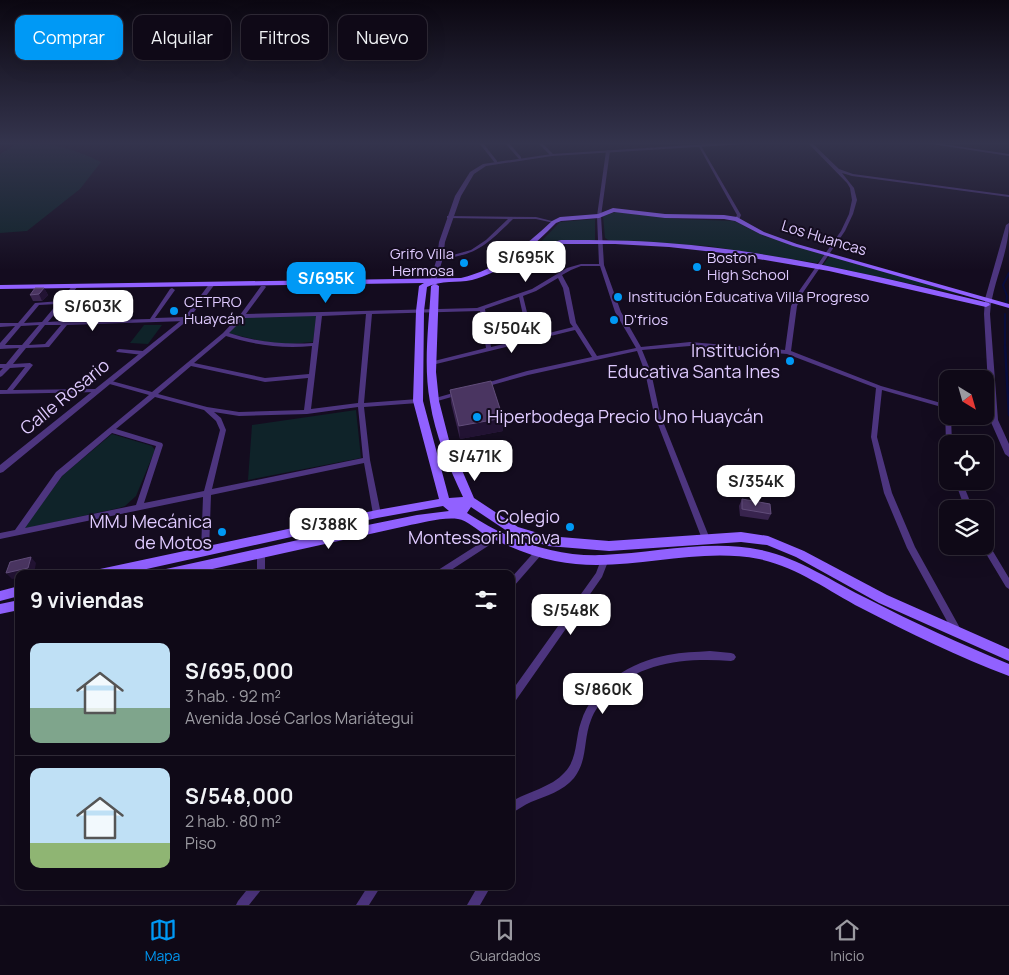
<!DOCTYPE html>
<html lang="es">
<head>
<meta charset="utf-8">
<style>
  :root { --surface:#0f0917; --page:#1d1724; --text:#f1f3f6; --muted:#9b9aa1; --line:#2f2a36; --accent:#0099f5 }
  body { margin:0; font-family:Manrope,sans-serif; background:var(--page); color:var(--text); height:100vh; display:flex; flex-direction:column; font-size:19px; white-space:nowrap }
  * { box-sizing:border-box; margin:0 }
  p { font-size:16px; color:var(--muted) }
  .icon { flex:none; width:28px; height:28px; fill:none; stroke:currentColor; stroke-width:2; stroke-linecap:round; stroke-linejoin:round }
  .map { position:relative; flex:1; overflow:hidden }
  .side { position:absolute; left:15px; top:570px; width:500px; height:320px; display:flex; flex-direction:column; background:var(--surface); border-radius:10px; box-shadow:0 5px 20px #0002,0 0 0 1px var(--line) }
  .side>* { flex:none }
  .banner { position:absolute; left:15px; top:15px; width:500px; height:45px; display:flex; gap:10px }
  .needle { width:32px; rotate:143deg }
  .fabs { position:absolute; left:939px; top:370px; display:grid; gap:10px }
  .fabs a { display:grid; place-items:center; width:55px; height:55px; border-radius:10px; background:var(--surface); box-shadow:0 5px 20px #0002,0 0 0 1px var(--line); font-size:25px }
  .price { position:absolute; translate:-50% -42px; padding:0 11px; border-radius:10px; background:#fff; color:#222; font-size:16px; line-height:32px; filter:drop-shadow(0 1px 2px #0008) }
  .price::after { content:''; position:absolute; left:50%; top:30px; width:15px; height:11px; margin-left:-8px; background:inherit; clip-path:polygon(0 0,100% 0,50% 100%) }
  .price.current { background:var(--accent); color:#fff }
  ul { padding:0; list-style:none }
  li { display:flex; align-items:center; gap:15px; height:125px; padding:0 15px }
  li+li { border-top:1px solid var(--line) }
  li span { display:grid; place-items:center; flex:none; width:140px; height:100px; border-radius:10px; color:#555 }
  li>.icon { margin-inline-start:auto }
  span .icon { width:60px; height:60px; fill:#fffc; stroke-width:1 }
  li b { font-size:21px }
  h2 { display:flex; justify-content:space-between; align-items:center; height:60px; padding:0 15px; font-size:21px }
  .chip { padding:0 18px; border-radius:10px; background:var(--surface); box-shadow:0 5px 20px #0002,0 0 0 1px var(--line); font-size:18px; line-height:45px }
  .chip.current { background:var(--accent); color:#fff }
  .tabs { display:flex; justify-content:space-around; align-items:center; height:70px; border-top:1px solid var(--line); background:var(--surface); font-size:14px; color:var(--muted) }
  .tabs a { display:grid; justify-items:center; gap:2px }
  .tabs .current { color:var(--accent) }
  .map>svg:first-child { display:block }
  .green { fill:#0f2329 }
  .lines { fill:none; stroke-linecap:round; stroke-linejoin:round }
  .stream-far1 { stroke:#080c3c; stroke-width:2 }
  .stream { stroke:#080c3c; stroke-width:2.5 }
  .minor { fill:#4d357f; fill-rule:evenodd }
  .tertiary { fill:#4d357f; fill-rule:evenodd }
  .secondary { fill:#9161ff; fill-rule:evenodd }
  .wall { fill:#38244e }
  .shaded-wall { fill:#221333 }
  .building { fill:#4a3561; stroke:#614d7a }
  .poi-dot { fill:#0099f5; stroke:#140c1f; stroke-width:2 }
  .labels { text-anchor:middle; stroke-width:4; stroke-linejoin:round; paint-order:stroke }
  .far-street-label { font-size:15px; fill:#dfcaff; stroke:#140c1f }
  .far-poi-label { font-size:15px; fill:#dfcaff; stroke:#140c1f; text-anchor:start }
  .poi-label { font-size:18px; fill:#dfcaff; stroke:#140c1f; text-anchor:end }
  .street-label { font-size:18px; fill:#dfcaff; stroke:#140c1f }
</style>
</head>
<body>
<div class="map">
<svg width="1009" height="905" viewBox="0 0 1009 905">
  <rect width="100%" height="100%" fill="#140c1f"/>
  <g class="green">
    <path d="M18 143C49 143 74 148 101 162L80 189 27 231 0 233V154Z"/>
    <path d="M616 212 679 219 734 221 764 236 822 253 824 256 817 263 708 246 610 241 605 238 603 216Z"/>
    <path d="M595 219V240H561L530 253 560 222Z"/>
    <path d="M831 254 982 299 823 265Z"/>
    <path d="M317 315 313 342 278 345 227 333 244 317Z"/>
    <path d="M144 325H162L148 344 130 343Z"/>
    <path d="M356 410 361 458 248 480 252 425Z"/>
    <path d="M112 434 152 446 155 450 136 496 125 506 119 508 23 529 63 475Z"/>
  </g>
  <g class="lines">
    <g class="stream-far1">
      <path d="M1006 303 1007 296 1003 285 1009 273"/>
      <path d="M1005 314V347"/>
    </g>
    <path class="stream" d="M1005 346 1009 415"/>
    <g class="minor">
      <path d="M479 143H483L497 161V163H495Z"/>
      <path d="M505 143H509L521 157V159H519Z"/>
      <path d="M538 143H542L553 154V156H551Z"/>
      <path d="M808 143H812L839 169 853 174 1009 195V197L852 176 842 173 854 188 857 200 853 214 845 231 802 294 797 306 791 351 881 386 948 405V416H951L952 444H948V446L946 444 945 408 882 390 877 437 892 493 915 547 960 628 961 631 960 634 957 635 954 634 907 548 884 493 871 437 876 388 787 354 690 346 642 350 651 372 660 414 710 539 709 541 706 542 703 541 702 539 654 414 645 372 637 351 528 375 485 387 483 386 482 385 483 384 527 371 592 357 575 330 432 365 430 364 429 363 430 362 486 348 480 311 372 314 364 403 418 399 421 401 418 403 364 407 370 460 381 514 380 516H374L373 514 364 463 211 495 209 551 208 553 205 554 202 553 201 551 203 497 0 539V533L15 530 56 472 149 395 106 383 105 382 106 381 108 380 152 392 223 333 240 315 261 286H265L266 287 246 314 477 308 532 289 567 268 581 264H599L597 216 606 151 608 150 610 151 601 216 604 265 621 312 641 347 690 342 785 350 791 306 797 294 841 231 849 214 852 200 850 188 847 183ZM581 266H600L615 312 636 348 597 356 576 323 569 288 562 275 571 270ZM558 278 563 288 570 323 573 327 533 337 523 296 536 291ZM519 297 528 338 491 347 485 309ZM366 314 358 403 311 409 322 316ZM316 316 313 343C284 345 256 342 229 333L244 318ZM226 336C254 345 282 349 312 346L309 374 265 378 194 363ZM191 366 265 382 308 378 304 410 239 412 207 407 158 394ZM155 397 204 410 216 421 220 430 204 491 144 503 163 445 162 443 116 429ZM358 407 363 458 212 489 226 430 221 418 214 412 239 416 307 414ZM112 433 156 446 136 505 25 528 62 476Z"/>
      <path d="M698 145 701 146 741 215 739 220 735 219 737 215Z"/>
      <path d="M447 216 536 217 556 222 554 223 536 219H513C487 244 478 255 440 259H438V257L453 255 471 250 486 240 508 219 449 218H447Z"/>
      <path d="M75 284 78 286 66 301 82 299 85 301 69 321 150 319 170 289 172 288 175 290 155 318 186 317 189 319 186 321 67 325 49 347 26 348 13 364 30 363 33 365 13 390 97 389 99 390 100 391 99 392 0 394V390H7L25 367 10 368 2 376 0 377V371L3 368H0V364H6L19 348 0 349V343L15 326 0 327V323H18L35 303 60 301 73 285ZM78 303 63 321 48 322 63 304ZM57 304 42 322 24 323 39 305ZM39 325 22 345H5L21 326ZM45 325H61L45 344 29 345Z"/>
      <path d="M119 349 143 351 146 353 143 355 117 352 116 351Z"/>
      <path d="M460 391 463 393 462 394 434 402 431 400 432 399Z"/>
      <path d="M985 415 996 418 997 420 994 422 978 418 977 416H985Z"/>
      <path d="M955 481H962L973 509H965Z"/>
      <path d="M494 531 497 532 498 534 488 546 445 574H434L435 572 482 542 491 532Z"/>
      <path d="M985 542 988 543 1009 578V589L1006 587 982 547V546H985Z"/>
      <path d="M539 549 542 550 543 552 542 554 514 586 511 587V578L536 550Z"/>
      <path d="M261 551 264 552 265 554V574H257V554L258 552Z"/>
      <path d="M605 556 608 557 609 559 602 577 514 703 511 705V692L596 573 602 557Z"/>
      <path d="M710 651 731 653 734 654 736 657 734 660 731 661C687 658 640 661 608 695 601 702 594 711 591 720 583 740 588 760 574 778 563 791 546 796 531 802 524 805 518 810 511 813V802C528 791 551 788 565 772 578 758 575 738 581 722 593 684 631 662 668 655 682 652 696 652 710 651Z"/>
      <path d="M250 886H263L261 890 249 905H236L238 901Z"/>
      <path d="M368 886H381L369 905H356Z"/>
      <path d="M478 886H491L480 905H467Z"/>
    </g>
    <g class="tertiary">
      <path d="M723 143H747L745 144 552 156 486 166 474 174 461 196 445 242 443 258 436 281 438 286 435 288 433 287 430 281 437 258 439 242 455 196 470 172 483 164 552 154Z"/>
      <path d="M925 143H936L1009 154V156Z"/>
      <path d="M1009 223C1009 254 992 283 990 314L998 420 1009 444V457L1005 454 990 420 984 314 985 299 1006 225Z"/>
      <path d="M212 282 215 284 188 320 3 472 0 473V465L184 318 210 283Z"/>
    </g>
    <g class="secondary">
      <path d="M613 208 665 214 724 215 737 217 764 232 797 244 1009 304V308L793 246 760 234 735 221 724 219 665 218 614 212 599 218 561 221 556 223C532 247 506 271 472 280 457 283 441 280 427 287L424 311 423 401 449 498 463 497C449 467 435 435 430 402 423 364 429 324 431 286L435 284 439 286 436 372 439 401 449 440 474 498 518 527 548 536 609 541 741 532 768 536 804 551 887 595 1009 649V661L879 603 796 557 767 545 741 542 609 551 548 546 510 533 471 507 467 513C508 540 554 557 603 555 655 553 709 539 761 550 799 558 833 582 868 599 914 623 961 644 1009 664V676C959 657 909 633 861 608 829 591 795 566 759 559 691 546 623 575 555 561 531 556 506 546 484 534 477 530 467 520 458 519 442 517 422 523 406 526L190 574H160L162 570 166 569 348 529 417 515 449 511 443 506 377 518 124 574H94L96 570 100 569 377 510 439 499 413 401 416 311 419 286 424 283 0 289V285L461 278C498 269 525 246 552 221L560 217 598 214Z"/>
      <path d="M561 240C597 240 632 240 667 243 776 251 883 277 989 303L990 305 986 307 829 271 723 253 669 247 615 244H561L552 246 519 264 513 263 548 244Z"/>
      <path d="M19 586V596L0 601V591Z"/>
      <path d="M19 600V610L0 614V604Z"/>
    </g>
  </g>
  <g class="wall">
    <path d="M44 288 48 295 42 301H33L30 295Z"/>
    <path d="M450 390 503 418V431L460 439 451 403Z"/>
    <path d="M742 499 771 514 768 520 740 516 739 506Z"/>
  </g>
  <g class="shaded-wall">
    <path d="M44 288 48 295 42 301 39 294Z"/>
    <path d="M503 418V431L460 439 459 426Z"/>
    <path d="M31 557 36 563 34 574H19V578L12 579 6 573Z"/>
  </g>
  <g class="building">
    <path d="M35 288H44L39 294 30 295Z"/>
    <path d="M491 381 503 418 459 426 450 390Z"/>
    <path d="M742 499 770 504 771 514 742 509Z"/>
    <path d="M31 557 28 568 6 573 10 562Z"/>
  </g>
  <linearGradient id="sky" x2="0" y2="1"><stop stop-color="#0b0711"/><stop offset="0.53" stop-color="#34344d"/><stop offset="1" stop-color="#34344d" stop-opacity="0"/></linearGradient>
  <rect width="1009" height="270" fill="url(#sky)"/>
  <g class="poi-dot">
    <circle cx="464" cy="263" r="5"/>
    <circle cx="697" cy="267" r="5"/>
    <circle cx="618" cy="297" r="5"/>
    <circle cx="174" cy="311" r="5"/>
    <circle cx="614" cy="320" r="5"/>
    <circle cx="790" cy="361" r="5"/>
    <circle cx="477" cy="417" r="5"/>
    <circle cx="570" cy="527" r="5"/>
    <circle cx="222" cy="532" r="5"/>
  </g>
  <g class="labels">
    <g class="far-street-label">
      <text transform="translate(824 238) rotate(17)" y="5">Los Huancas</text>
    </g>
    <g class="far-poi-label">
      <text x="454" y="259" text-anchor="end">Grifo Villa<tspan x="454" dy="17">Hermosa</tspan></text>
      <text x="707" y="263">Boston<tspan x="707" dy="17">High School</tspan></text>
      <text x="628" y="302">Institución Educativa Villa Progreso</text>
      <text x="184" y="307">CETPRO<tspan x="184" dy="17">Huaycán</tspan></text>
      <text x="624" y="325">D'frios</text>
    </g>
    <g class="poi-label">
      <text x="780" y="357">Institución<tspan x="780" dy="21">Educativa Santa Ines</tspan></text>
      <text x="487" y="423" text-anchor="start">Hiperbodega Precio Uno Huaycán</text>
      <text x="560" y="523">Colegio<tspan x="560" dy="21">Montessori Innova</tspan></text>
      <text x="212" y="528">MMJ Mecánica<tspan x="212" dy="21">de Motos</tspan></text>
    </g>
    <g class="street-label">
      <text transform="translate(65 397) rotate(-39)" y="6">Calle Rosario</text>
    </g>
  </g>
</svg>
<div class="fabs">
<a><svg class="needle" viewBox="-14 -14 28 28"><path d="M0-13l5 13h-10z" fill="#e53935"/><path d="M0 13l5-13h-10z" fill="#9b9aa1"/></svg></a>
<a><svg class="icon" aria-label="locate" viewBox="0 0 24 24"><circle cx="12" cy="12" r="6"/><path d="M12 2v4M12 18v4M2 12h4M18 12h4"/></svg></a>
<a><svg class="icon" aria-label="layers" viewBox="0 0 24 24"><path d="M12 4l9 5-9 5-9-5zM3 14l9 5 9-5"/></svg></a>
</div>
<b class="price" style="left:526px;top:283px">S/695K</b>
<b class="price current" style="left:326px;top:304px">S/695K</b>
<b class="price" style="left:93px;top:332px">S/603K</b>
<b class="price" style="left:512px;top:354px">S/504K</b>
<b class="price" style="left:475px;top:482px">S/471K</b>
<b class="price" style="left:756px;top:507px">S/354K</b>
<b class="price" style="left:329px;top:550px">S/388K</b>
<b class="price" style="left:571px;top:636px">S/548K</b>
<b class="price" style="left:603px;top:715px">S/860K</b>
<div class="banner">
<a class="chip current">Comprar</a>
<a class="chip">Alquilar</a>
<a class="chip">Filtros</a>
<a class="chip">Nuevo</a>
</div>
<section class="side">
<h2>9 viviendas<svg class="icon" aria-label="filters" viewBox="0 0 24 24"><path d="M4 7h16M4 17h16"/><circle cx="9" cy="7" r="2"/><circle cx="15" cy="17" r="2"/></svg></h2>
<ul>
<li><span style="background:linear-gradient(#bfe0f5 65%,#7fa58c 0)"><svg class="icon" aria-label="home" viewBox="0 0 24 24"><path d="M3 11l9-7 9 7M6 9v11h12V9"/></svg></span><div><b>S/695,000</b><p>3 hab. · 92 m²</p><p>Avenida José Carlos Mariátegui</p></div></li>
<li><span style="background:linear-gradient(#bfe0f5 75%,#8fb573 0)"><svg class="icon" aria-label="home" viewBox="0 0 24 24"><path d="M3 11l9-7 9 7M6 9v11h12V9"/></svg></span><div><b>S/548,000</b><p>2 hab. · 80 m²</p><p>Piso</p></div></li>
</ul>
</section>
</div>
<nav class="tabs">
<a class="current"><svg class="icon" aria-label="map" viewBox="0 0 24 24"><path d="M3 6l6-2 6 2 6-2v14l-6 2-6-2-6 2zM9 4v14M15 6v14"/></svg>Mapa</a>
<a><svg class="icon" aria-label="saved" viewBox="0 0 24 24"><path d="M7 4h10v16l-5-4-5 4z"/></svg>Guardados</a>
<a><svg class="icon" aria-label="home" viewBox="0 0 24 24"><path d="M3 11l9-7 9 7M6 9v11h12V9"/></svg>Inicio</a>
</nav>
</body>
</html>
